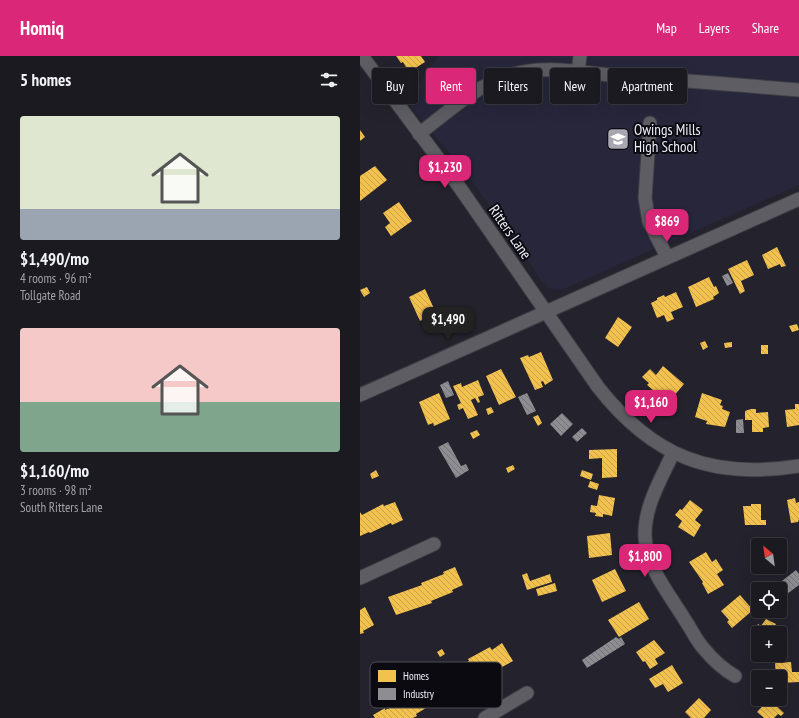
<!DOCTYPE html>
<html lang="en">
<head>
<meta charset="utf-8">
<style>
  :root { --surface:#1b1a21; --page:#28272e; --text:#f1f3f6; --muted:#a0a1a5; --line:#39383f; --accent:#db2777 }
  body { margin:0; font-family:"PT Sans Narrow",sans-serif; background:var(--page); color:var(--text); height:100vh; display:flex; flex-direction:column; font-size:15px; white-space:nowrap }
  * { box-sizing:border-box; margin:0 }
  p { font-size:13px; color:var(--muted) }
  .icon { flex:none; width:22px; height:22px; fill:none; stroke:currentColor; stroke-width:2; stroke-linecap:round; stroke-linejoin:round }
  .map { position:relative; flex:1; overflow:hidden }
  .drawer { display:flex; flex-direction:column; background:var(--surface); width:360px }
  .drawer>* { flex:none }
  .hud { position:absolute; left:12px; top:12px; width:367px; height:36px; display:flex; gap:8px }
  .needle { width:26px; rotate:331deg }
  .fabs { position:absolute; left:391px; top:482px; display:grid; gap:8px }
  .fabs a { display:grid; place-items:center; width:36px; height:36px; border-radius:4px; background:var(--surface); box-shadow:0 4px 16px #0002,0 0 0 1px var(--line); font-size:20px }
  .price { position:absolute; translate:-50% -34px; padding:0 9px; border-radius:8px; background:var(--accent); color:#fff; font-size:13px; line-height:26px; filter:drop-shadow(0 1px 2px #0008) }
  .price::after { content:''; position:absolute; left:50%; top:24px; width:12px; height:9px; margin-left:-6px; background:inherit; clip-path:polygon(0 0,100% 0,50% 100%) }
  .price.current { background:#222; color:#fff }
  ul { padding:0; list-style:none }
  li { display:grid; align-content:center; gap:8px; height:212px; padding:0 20px }
  li span { display:grid; place-items:center; height:124px; border-radius:4px; color:#555 }
  li>.icon { margin-inline-start:auto }
  span .icon { width:72px; height:72px; fill:#fffc; stroke-width:1 }
  li b { font-size:17px }
  h2 { display:flex; justify-content:space-between; align-items:center; height:48px; padding:0 20px; font-size:17px }
  .chip { padding:0 14px; border-radius:4px; background:var(--surface); box-shadow:0 4px 16px #0002,0 0 0 1px var(--line); font-size:14px; line-height:36px }
  .chip.current { background:var(--accent); color:#fff }
  header { display:flex; align-items:center; gap:24px; box-sizing:border-box; height:56px; padding:0 20px; background:var(--accent); color:#fff }
  header strong { font-size:19px }
  nav { display:flex; gap:22px; margin-inline-start:auto; font-size:14px }
  main { display:flex; flex:1; min-height:0 }
  .map>svg:first-child { display:block }
  .built { fill:#28263b }
  .homes { fill:url(#homes-back-hatch) }
  .industry { fill:url(#industry-back-hatch) }
  .lines { fill:none; stroke-linecap:round; stroke-linejoin:round }
  .minor-casing { stroke:#3e3e45; stroke-width:15 }
  .minor { stroke:#5e5d64; stroke-width:13 }
  .labels { text-anchor:middle; stroke-width:4; stroke-linejoin:round; paint-order:stroke }
  .poi-label { font-size:15px; fill:#ededf8; stroke:#0b0a11; text-anchor:start }
  .street-label { font-size:15px; fill:#ededf8; stroke:#0b0a11 }
  .key { fill:#0b0a11; stroke:#4f4e56; stroke-width:1 }
  .key-label { font-size:11px; fill:#ededf8 }
</style>
</head>
<body>
<header>
<strong>Homiq</strong>
<nav><a>Map</a><a>Layers</a><a>Share</a></nav>
</header>
<main>
<section class="drawer">
<h2>5 homes<svg class="icon" aria-label="filters" viewBox="0 0 24 24"><path d="M4 7h16M4 17h16"/><circle cx="9" cy="7" r="2"/><circle cx="15" cy="17" r="2"/></svg></h2>
<ul>
<li><span style="background:linear-gradient(#dfe7d0 75%,#9aa5b1 0)"><svg class="icon" aria-label="home" viewBox="0 0 24 24"><path d="M3 11l9-7 9 7M6 9v11h12V9"/></svg></span><div><b>$1,490/mo</b><p>4 rooms · 96 m²</p><p>Tollgate Road</p></div></li>
<li><span style="background:linear-gradient(#f6c9c9 60%,#7fa58c 0)"><svg class="icon" aria-label="home" viewBox="0 0 24 24"><path d="M3 11l9-7 9 7M6 9v11h12V9"/></svg></span><div><b>$1,160/mo</b><p>3 rooms · 98 m²</p><p>South Ritters Lane</p></div></li>
</ul>
</section>
<div class="map">
<svg width="439" height="662" viewBox="0 0 439 662">
  <defs>
    <pattern id="homes-back-hatch" width="6" height="6" patternUnits="userSpaceOnUse"><rect width="6" height="6" fill="#f2c14e"/><path d="M-1 5l2 2M0 0l6 6M5-1l2 2" fill="none" stroke="#c7a24d"/></pattern>
    <pattern id="industry-back-hatch" width="6" height="6" patternUnits="userSpaceOnUse"><rect width="6" height="6" fill="#8d8d92"/><path d="M-1 5l2 2M0 0l6 6M5-1l2 2" fill="none" stroke="#747479"/></pattern>
  </defs>
  <rect width="100%" height="100%" fill="#24222c"/>
  <path class="built" d="M79 0H439V129L204 233 196 234 188 232 180 223 154 183 108 120 46 45Z"/>
  <g class="homes">
    <path d="M36 0H61L65 6 49 16 43 6 41 7Z"/>
    <path d="M0 74 5 81 0 85Z"/>
    <path d="M15 110 27 124 0 145V120Z"/>
    <path d="M39 146 52 165 31 180 25 171 30 167 23 157Z"/>
    <path d="M417 191 426 210 421 211 420 208 408 213 402 199Z"/>
    <path d="M387 204 394 219 381 225 385 235 380 238 368 213Z"/>
    <path d="M349 221 354 231 356 230 359 237 353 241 354 243 336 251 328 231Z"/>
    <path d="M7 231 10 237 4 241 0 234Z"/>
    <path d="M65 233 76 257 60 265 49 241Z"/>
    <path d="M316 236 323 251 311 256 314 263 307 266 304 259 297 262 291 247 297 244V242L304 239 305 241Z"/>
    <path d="M258 261 272 271 258 291 245 282Z"/>
    <path d="M437 268 439 274 432 276 429 270Z"/>
    <path d="M345 285 348 291 343 294 340 287Z"/>
    <path d="M372 286V291L365 292 364 287Z"/>
    <rect x="401" y="289" width="7" height="9"/>
    <path d="M181 296 193 324 185 329 183 325 181 326 183 331 175 334 160 302 168 299 169 301Z"/>
    <path d="M303 310 324 328 308 347 287 329 289 327 282 321 290 313 296 319Z"/>
    <path d="M141 313 156 341 139 349 126 320Z"/>
    <path d="M118 324 124 339 118 341 120 346 118 347 115 342 111 344 118 359 108 363 103 352 99 354 97 349 101 347 93 330 101 327 102 331Z"/>
    <path d="M79 337 90 363 74 370 73 367 68 369 59 346Z"/>
    <path d="M342 337 362 344 360 349 363 350 362 353 370 356 365 371 346 368 347 365 335 361Z"/>
    <path d="M435 348H439V369L427 371 425 354 435 353Z"/>
    <path d="M131 351 134 356 128 359 126 353Z"/>
    <path d="M391 353H396V357L408 356 409 371 403 372V376H392V364H385V355Z"/>
    <path d="M178 359 182 367 178 370 173 361Z"/>
    <path d="M117 374 120 379 113 383 110 377Z"/>
    <path d="M257 393V421L242 422V402L229 403V394Z"/>
    <path d="M153 409 155 413 148 417 146 412Z"/>
    <path d="M16 414 19 420 12 423 10 418Z"/>
    <path d="M222 414 233 418 231 424 220 420Z"/>
    <path d="M230 425 239 428 237 434 228 431Z"/>
    <path d="M239 439 255 442 252 460 243 458V461L235 460 236 457 230 456 231 449 237 450Z"/>
    <path d="M435 442 436 447 439 446V463L438 466 431 467 427 444Z"/>
    <path d="M330 444 343 454 335 464 341 469 334 481 318 471 322 465 315 459 320 453 322 454Z"/>
    <path d="M35 446 43 464 32 469 31 467 10 477 9 476 0 480V456L2 459 23 448 24 450Z"/>
    <path d="M391 448H401V464H406V469H385L383 450H391Z"/>
    <path d="M250 477 252 499 229 502 227 480Z"/>
    <path d="M346 496 352 506 356 503 363 514 357 518 364 529 348 538 342 527 343 526 329 506Z"/>
    <path d="M95 511 103 529 92 534 93 536 71 545 72 547 36 559 28 541 62 529 61 527 84 518 83 516Z"/>
    <path d="M255 513 266 535 242 546 232 524Z"/>
    <path d="M167 517 170 525 190 518 192 526 167 534 162 519Z"/>
    <path d="M195 527 197 535 178 540 176 533Z"/>
    <path d="M380 539 393 554 372 572 367 566 369 564 361 555Z"/>
    <path d="M279 546 289 563 259 581 248 564Z"/>
    <path d="M5 551 14 569 3 575 4 577 0 578V554Z"/>
    <path d="M406 563 416 568 411 577H398V589L392 586 397 577 394 575 398 568 401 570Z"/>
    <path d="M294 584 305 597 295 603 298 608 290 613 285 605 283 606 276 596Z"/>
    <path d="M142 587 153 605 142 611 140 609 130 614 120 620 121 622 99 633 100 635 90 642 79 625 89 619 88 617 109 605 108 603 130 591 132 594Z"/>
    <path d="M82 593 85 598 80 601 77 596Z"/>
    <path d="M431 606 432 616H439V626L420 627V621H416L415 607Z"/>
    <path d="M312 609 323 627 308 636 303 628 295 632 289 623Z"/>
    <path d="M56 634 66 652 56 658 57 660 53 662H15L13 659 25 652V654L36 649 46 643 45 641Z"/>
    <path d="M339 642 351 654 344 662H331L325 656Z"/>
    <path d="M409 643 424 657 421 660 418 658 414 662H404L397 656Z"/>
  </g>
  <g class="industry">
    <path d="M368 217 373 227 367 230 362 220Z"/>
    <path d="M88 325 94 339 86 342 80 329Z"/>
    <path d="M167 337 176 355 167 359 158 341Z"/>
    <path d="M202 357 213 368 201 380 190 368Z"/>
    <path d="M383 363 384 377H376V364Z"/>
    <path d="M222 372 227 377 217 386 212 381Z"/>
    <path d="M88 386 101 410 106 408 109 414 96 422 78 391Z"/>
    <path d="M436 514 439 518V529L427 538 418 528Z"/>
    <path d="M256 581 259 583 261 581 265 588 227 612 222 604Z"/>
  </g>
  <g class="lines">
    <g class="minor-casing">
      <g id="minor">
        <path d="M2 0 98 129 238 331C292 400 351 424 439 410"/>
        <path d="M218 16 220 0"/>
        <path d="M290 67 285 142 289 166 307 201"/>
        <path d="M59 78C85 58 118 28 150 19 184 8 224 17 258 20 318 24 379 29 439 34"/>
        <path d="M0 339 439 143"/>
        <path d="M313 397C301 423 284 451 285 480 286 511 310 539 325 564 332 574 337 586 345 594 354 605 363 613 375 620"/>
        <path d="M0 522 74 488"/>
        <path d="M125 662 167 637"/>
      </g>
    </g>
    <use href="#minor" class="minor"/>
  </g>
  <defs>
    <g id="school-square" transform="scale(1.15)"><rect x="-9" y="-9" width="18" height="18" rx="4" fill="#a7a6b1" stroke="#0b0a11"/><path d="M0-5L7-2L0 1L-7-2ZM-4 1L0 2.5L4 1V4Q0 6-4 4Z" fill="#fff"/></g>
  </defs>
  <g fill-rule="evenodd">
    <use href="#school-square" x="258" y="83"/>
  </g>
  <g class="labels">
    <g class="poi-label">
      <text x="274" y="79">Owings Mills<tspan x="274" dy="17">High School</tspan></text>
    </g>
    <g class="street-label">
      <text transform="translate(150 176) rotate(55)" y="5">Ritters Lane</text>
    </g>
  </g>
  <rect x="10" y="606" width="132" height="46" rx="6" class="key"/>
  <rect x="18" y="614" width="18" height="12" fill="#f2c14e"/>
  <rect x="18" y="632" width="18" height="12" fill="#8d8d92"/>
  <g class="key-label">
    <text x="43" y="624">Homes</text>
    <text x="43" y="642">Industry</text>
  </g>
</svg>
<div class="fabs">
<a><svg class="needle" viewBox="-14 -14 28 28"><path d="M0-13l5 13h-10z" fill="#e53935"/><path d="M0 13l5-13h-10z" fill="#a0a1a5"/></svg></a>
<a><svg class="icon" aria-label="locate" viewBox="0 0 24 24"><circle cx="12" cy="12" r="6"/><path d="M12 2v4M12 18v4M2 12h4M18 12h4"/></svg></a>
<a>+</a>
<a>−</a>
</div>
<b class="price" style="left:85px;top:133px">$1,230</b>
<b class="price" style="left:307px;top:187px">$869</b>
<b class="price current" style="left:88px;top:285px">$1,490</b>
<b class="price" style="left:291px;top:368px">$1,160</b>
<b class="price" style="left:285px;top:522px">$1,800</b>
<div class="hud">
<a class="chip">Buy</a>
<a class="chip current">Rent</a>
<a class="chip">Filters</a>
<a class="chip">New</a>
<a class="chip">Apartment</a>
</div>
</div>
</main>
</body>
</html>
